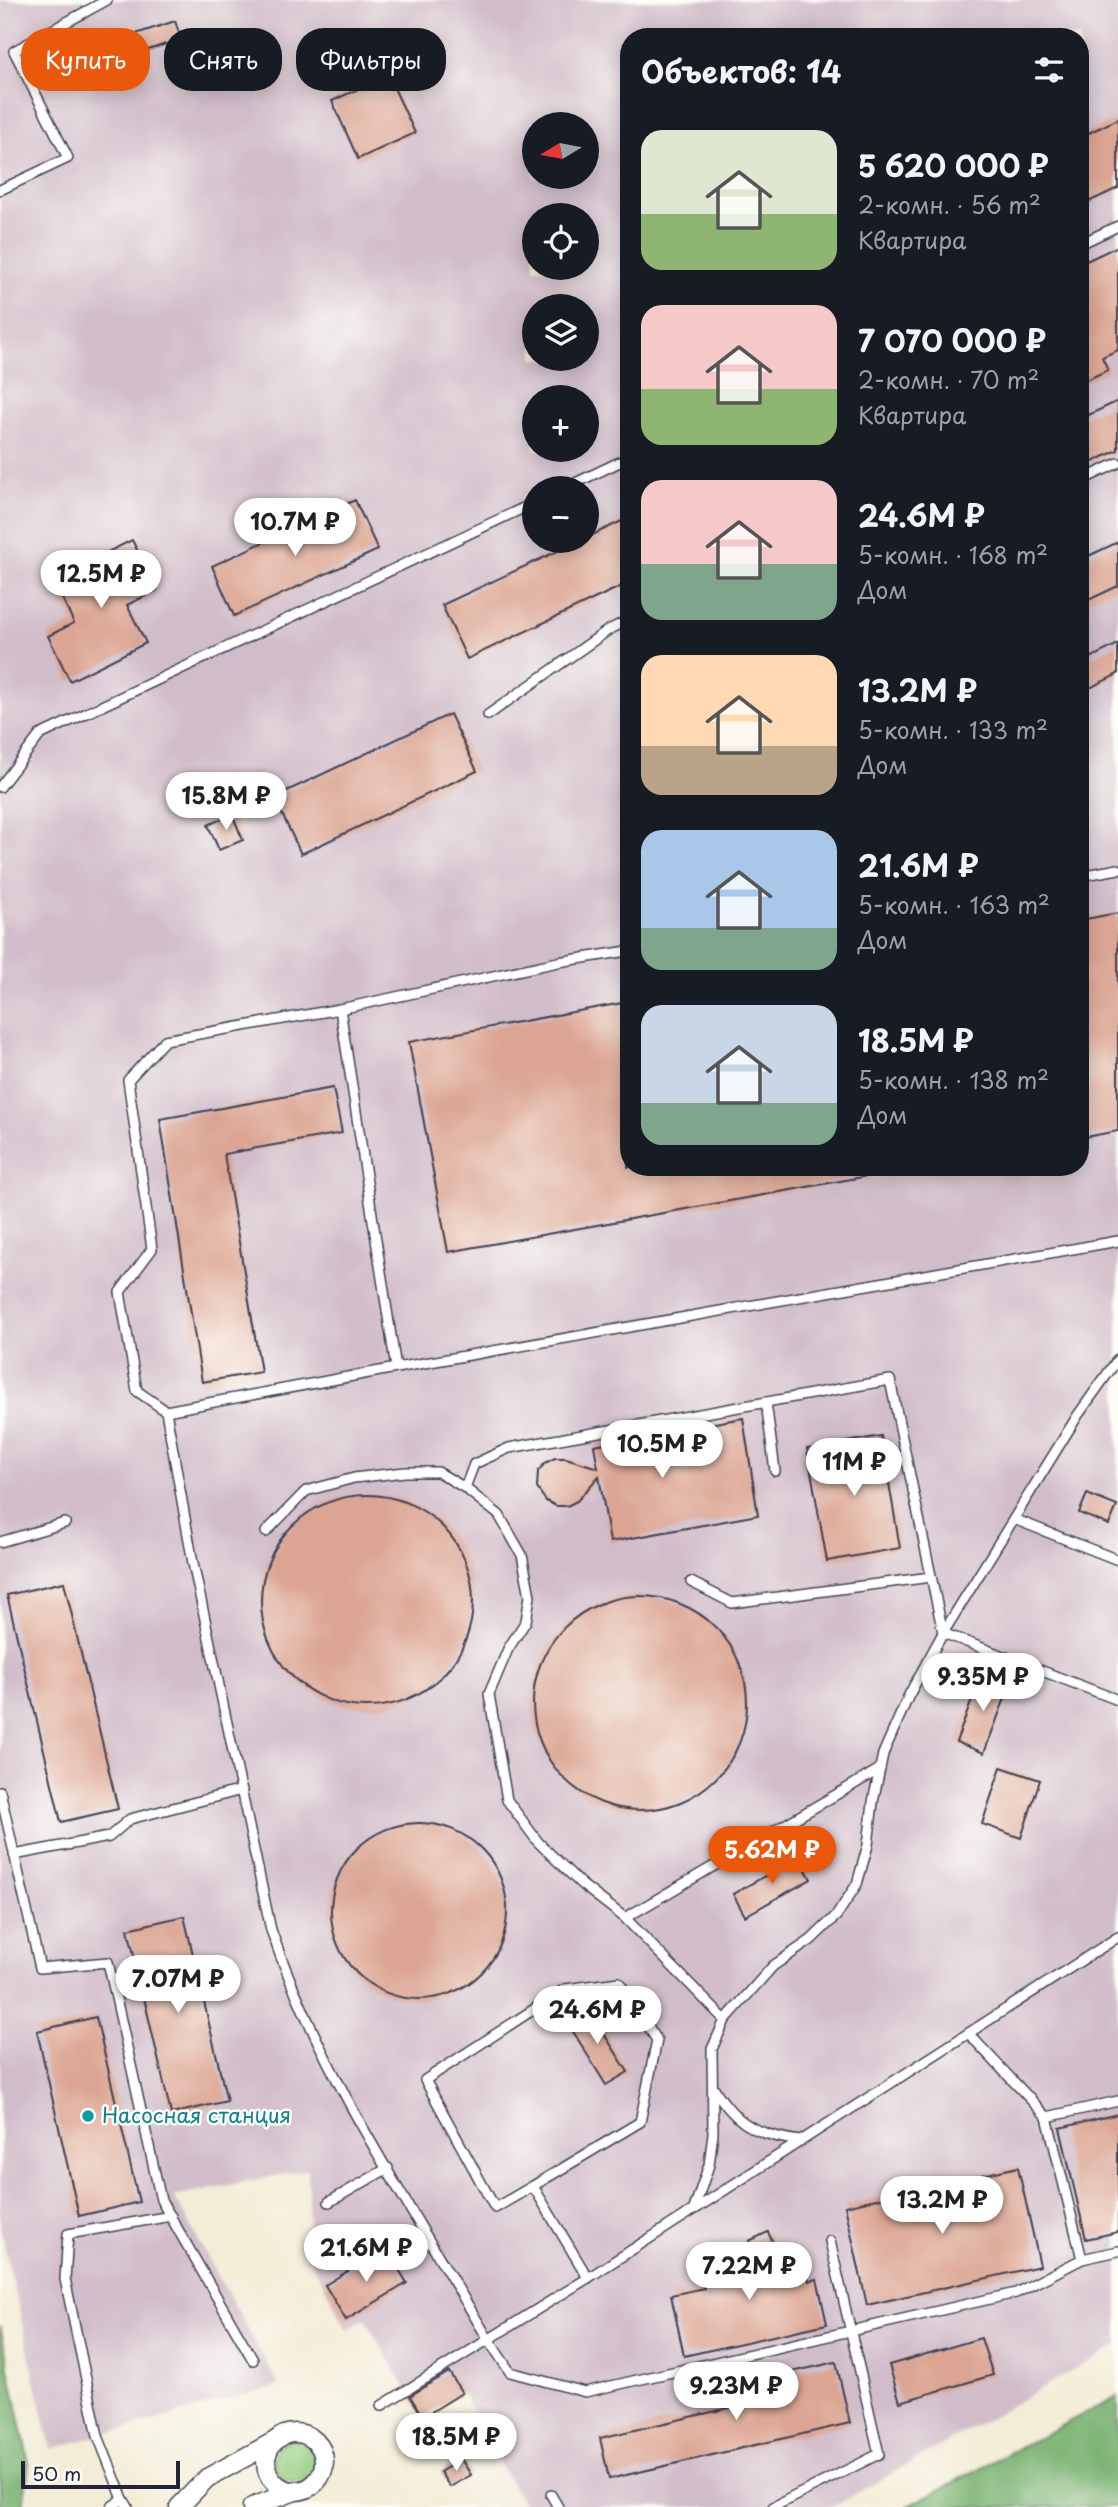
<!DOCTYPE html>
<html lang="ru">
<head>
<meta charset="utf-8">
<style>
  :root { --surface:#171b24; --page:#242831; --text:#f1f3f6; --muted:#9ea1a6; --accent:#ea580c }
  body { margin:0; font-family:"Playpen Sans",sans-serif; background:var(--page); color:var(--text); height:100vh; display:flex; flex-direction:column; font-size:26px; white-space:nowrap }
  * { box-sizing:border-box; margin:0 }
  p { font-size:23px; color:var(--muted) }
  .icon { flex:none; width:38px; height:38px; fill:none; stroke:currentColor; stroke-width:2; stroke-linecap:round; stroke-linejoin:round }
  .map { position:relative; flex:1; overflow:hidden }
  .details { position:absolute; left:620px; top:28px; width:469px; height:1148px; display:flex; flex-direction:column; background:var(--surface); border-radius:28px; box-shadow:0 4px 18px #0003 }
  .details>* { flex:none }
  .top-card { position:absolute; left:21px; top:28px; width:494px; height:63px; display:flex; gap:14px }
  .needle { width:46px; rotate:260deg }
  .controls { position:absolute; left:522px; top:112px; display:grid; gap:14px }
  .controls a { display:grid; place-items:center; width:77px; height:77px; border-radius:50%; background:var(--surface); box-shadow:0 4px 18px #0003; font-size:35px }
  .scale { position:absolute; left:21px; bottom:18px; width:159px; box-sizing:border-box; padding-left:7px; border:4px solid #22223b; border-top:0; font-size:19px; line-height:24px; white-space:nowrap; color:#22223b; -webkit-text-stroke:5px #fdfcf7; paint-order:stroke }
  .price { position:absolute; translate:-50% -60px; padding:0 16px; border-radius:24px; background:#fff; color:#222; font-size:23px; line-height:46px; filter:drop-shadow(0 2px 4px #0008) }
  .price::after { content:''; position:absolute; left:50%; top:42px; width:21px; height:16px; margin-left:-10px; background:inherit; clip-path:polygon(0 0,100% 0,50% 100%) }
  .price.selected { background:var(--accent); color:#fff }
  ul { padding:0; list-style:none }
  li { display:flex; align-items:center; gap:21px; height:175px; padding:0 21px }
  li span { display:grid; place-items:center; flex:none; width:196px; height:140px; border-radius:21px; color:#555 }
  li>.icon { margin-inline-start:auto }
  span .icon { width:84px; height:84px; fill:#fffc; stroke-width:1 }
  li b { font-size:30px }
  h2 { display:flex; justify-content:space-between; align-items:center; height:84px; padding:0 21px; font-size:30px }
  .tag { padding:0 24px; border-radius:28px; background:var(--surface); box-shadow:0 4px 18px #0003; font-size:24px; line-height:63px }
  .tag.selected { background:var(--accent); color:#fff }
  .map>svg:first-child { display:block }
  .industrial { fill:#d1bdc9; fill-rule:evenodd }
  .green { fill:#96ce81; stroke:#5c785e; stroke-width:2 }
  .forest { fill:#78b16f; stroke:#4d6a55; stroke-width:2 }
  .building { fill:#dca593 }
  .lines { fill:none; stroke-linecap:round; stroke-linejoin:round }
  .service-casing { stroke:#414052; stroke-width:12 }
  .minor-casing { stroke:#414052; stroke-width:21 }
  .service { stroke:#fff; stroke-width:9 }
  .minor { stroke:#fff; stroke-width:18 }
  .culture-dot { fill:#0f9aa8; stroke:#fdfcf7; stroke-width:2.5 }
  .labels { text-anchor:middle; stroke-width:5; stroke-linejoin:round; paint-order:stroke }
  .culture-label { font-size:21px; fill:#0d838f; stroke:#fdfcf7; text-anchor:start }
</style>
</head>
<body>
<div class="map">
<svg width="1118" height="2507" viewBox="0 0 1118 2507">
  <rect width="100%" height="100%" fill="#fdfcf7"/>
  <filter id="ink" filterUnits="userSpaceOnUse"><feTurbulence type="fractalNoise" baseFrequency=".0143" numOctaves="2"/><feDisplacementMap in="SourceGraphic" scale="14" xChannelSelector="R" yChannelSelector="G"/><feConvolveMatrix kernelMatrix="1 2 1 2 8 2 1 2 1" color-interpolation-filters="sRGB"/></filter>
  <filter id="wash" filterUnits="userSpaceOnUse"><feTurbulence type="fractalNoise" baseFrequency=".00686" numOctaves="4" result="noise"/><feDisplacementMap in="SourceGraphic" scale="28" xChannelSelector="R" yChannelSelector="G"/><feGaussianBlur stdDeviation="1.57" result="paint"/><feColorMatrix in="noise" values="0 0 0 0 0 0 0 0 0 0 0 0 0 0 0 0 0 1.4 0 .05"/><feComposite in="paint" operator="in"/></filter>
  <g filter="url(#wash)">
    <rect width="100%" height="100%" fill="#f3ecd6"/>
    <path class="industrial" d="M0 0H1118V2345L832 2507H525L503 2470 462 2393 423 2417 365 2319 347 2330 309 2257 308 2169 174 2196 279 2386 51 2449 0 2227ZM628 37H1080V1167H628ZM534 124H586V177H534ZM534 215H586V268H534ZM534 306H586V359H534ZM534 397H586V450H534ZM534 488H586V541H534Z"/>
    <circle class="green" cx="295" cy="2461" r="21"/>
    <g class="forest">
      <path d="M0 2325 29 2463 23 2507H0Z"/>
      <path d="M1118 2396V2507H906Z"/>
    </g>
    <g id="blocks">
      <g class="building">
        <path d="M175 21 181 39 127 57 121 39Z"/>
        <path d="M388 75 415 133 358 159 332 101Z"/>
        <path d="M1118 119V188L1080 206V137Z"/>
        <path d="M1118 246V350L1102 357 1108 370 1080 383V264Z"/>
        <path d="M1118 401V450L1080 468V419Z"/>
        <path d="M355 500 378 550 234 616 212 566Z"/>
        <path d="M628 518V583L467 659 442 605 579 541H586V538Z"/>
        <path d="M132 540 157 590 127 605 146 643 70 681 48 636 74 623 53 579Z"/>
        <path d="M1118 542V586L1080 604V560Z"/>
        <path d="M1118 644V674L1080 693V663Z"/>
        <path d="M450 714 477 771 301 854 274 797Z"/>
        <path d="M232 814 243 840 219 850 208 825Z"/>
        <path d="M1118 913V1131L1080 1138V920Z"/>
        <path d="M628 1002V1167H867L868 1176 448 1252 409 1042Z"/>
        <path d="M333 1088 342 1133 224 1154 261 1372 202 1382 160 1119Z"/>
        <path d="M743 1418 758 1515 610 1542 599 1476 577 1501 567 1506H556L546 1501 537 1488 538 1471 545 1463 555 1458H566L598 1468 594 1445Z"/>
        <path d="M881 1436 900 1548 827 1561 807 1449Z"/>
        <path d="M1087 1494 1117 1506 1109 1525 1079 1513Z"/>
        <circle cx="367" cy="1601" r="106"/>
        <path d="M64 1582 118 1809 61 1822 7 1595Z"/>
        <circle cx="640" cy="1703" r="107"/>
        <path d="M982 1674 1010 1685 984 1753 956 1742Z"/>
        <path d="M1001 1767 1040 1780 1021 1838 982 1824Z"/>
        <circle cx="419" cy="1911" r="88"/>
        <path d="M799 1857 811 1879 745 1916 733 1894Z"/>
        <path d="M184 1916 227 2101 171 2114 128 1929Z"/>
        <path d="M587 2007 628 2072 606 2085 566 2020Z"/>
        <path d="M96 2017 139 2202 79 2216 37 2031Z"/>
        <path d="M1118 2114V2232L1086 2239 1060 2128Z"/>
        <path d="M1018 2167 1040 2266 867 2305 845 2206Z"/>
        <path d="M768 2232 780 2258 803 2253 809 2281 817 2279 827 2324 684 2356 671 2295 704 2288 700 2275 759 2262 749 2241Z"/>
        <path d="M386 2248 407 2283 346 2320 325 2285Z"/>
        <path d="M981 2338 993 2375 900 2402 889 2365Z"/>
        <path d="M836 2362 850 2423 609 2479 600 2438 738 2406 734 2385Z"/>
        <path d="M449 2372 462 2393 423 2417 410 2396Z"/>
        <path d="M461 2459 471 2475 450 2487 440 2472Z"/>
      </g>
    </g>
  </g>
  <g filter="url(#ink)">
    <use href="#blocks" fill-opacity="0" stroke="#414052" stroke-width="2"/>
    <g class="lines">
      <g class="service-casing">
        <g id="service">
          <path d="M0 190 68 158 14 51 107 0"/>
          <path d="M1080 244 1118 226"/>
          <path d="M1080 481 1118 463"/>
          <path d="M565 488 628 458"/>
          <path d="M488 715 607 631 628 620"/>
          <path d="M0 787 40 735 534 503"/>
          <path d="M1080 876 1118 869"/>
          <path d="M628 951 558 962 340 1009 165 1040 128 1080 152 1249 120 1292 137 1391 166 1411 193 1563 271 1930C322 2076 410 2206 488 2339L510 2372 585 2392 1016 2293 1082 2259 1118 2251"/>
          <path d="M396 1368 1118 1241"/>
          <path d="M766 1402 775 1471"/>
          <path d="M166 1411 396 1368 340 1009"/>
          <path d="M465 1488 474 1464 509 1448 890 1380 943 1633 1118 1700"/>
          <path d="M1014 1519 1118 1560"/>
          <path d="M266 1532 306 1491 354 1478 405 1472H438L465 1488 499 1515 522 1555 530 1596 526 1621 508 1649 489 1694 507 1800 538 1842 581 1884 625 1918 725 2020"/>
          <path d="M0 1542 65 1523"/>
          <path d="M691 1582 732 1603 931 1577"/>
          <path d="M0 1791 40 1968 108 1962 161 2200 253 2360"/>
          <path d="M14 1855 109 1837 130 1819 242 1790"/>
          <path d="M625 1918 880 1769"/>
          <path d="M969 2034 1047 2117 1082 2259"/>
          <path d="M714 2088C736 2125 758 2135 800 2141"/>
          <path d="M1047 2117 1118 2101"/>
          <path d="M533 2186 495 2208 425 2080 565 1989 619 1982 657 2040 640 2122 533 2186 588 2278"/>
          <path d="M329 2202 388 2168"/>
          <path d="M694 2209 709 2165 713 2133 712 2049 725 2020 773 1966 811 1940 837 1915 857 1884 868 1845 873 1802 883 1754 909 1695 943 1633 1078 1415 1118 1359"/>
          <path d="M381 2406 588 2278 1118 1937"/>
          <path d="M551 2495 558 2507"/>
          <path d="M123 2499 98 2436 65 2279 68 2234 171 2216"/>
          <path d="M111 2507 123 2499 128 2507"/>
          <path d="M773 2507 879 2454 830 2241"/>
        </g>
      </g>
      <g class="minor-casing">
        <g id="minor">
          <circle cx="295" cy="2462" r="29"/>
          <path d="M179 2507 207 2478 275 2441"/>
          <path d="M252 2507 295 2491"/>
        </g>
      </g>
      <use href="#service" class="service"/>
      <use href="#minor" class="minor"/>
    </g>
  </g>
  <circle class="culture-dot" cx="88" cy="2116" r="7"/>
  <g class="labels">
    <g class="culture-label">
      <text x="102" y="2123">Насосная станция</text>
    </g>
  </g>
</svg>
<div class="controls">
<a><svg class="needle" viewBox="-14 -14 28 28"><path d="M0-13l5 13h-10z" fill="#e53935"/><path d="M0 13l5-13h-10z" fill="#9ea1a6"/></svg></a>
<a><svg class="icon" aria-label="locate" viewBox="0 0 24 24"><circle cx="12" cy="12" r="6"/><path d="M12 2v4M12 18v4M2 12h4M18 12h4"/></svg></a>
<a><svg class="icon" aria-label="layers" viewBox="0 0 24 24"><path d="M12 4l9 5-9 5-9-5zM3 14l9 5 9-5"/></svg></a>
<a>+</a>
<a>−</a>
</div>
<div class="scale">50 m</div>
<b class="price" style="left:295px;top:558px">10.7M ₽</b>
<b class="price" style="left:101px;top:610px">12.5M ₽</b>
<b class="price" style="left:226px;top:832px">15.8M ₽</b>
<b class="price" style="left:662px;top:1480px">10.5M ₽</b>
<b class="price" style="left:854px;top:1498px">11M ₽</b>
<b class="price" style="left:983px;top:1713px">9.35M ₽</b>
<b class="price selected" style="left:772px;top:1886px">5.62M ₽</b>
<b class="price" style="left:178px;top:2015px">7.07M ₽</b>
<b class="price" style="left:597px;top:2046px">24.6M ₽</b>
<b class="price" style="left:942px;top:2236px">13.2M ₽</b>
<b class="price" style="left:366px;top:2284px">21.6M ₽</b>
<b class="price" style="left:749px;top:2302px">7.22M ₽</b>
<b class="price" style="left:736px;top:2422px">9.23M ₽</b>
<b class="price" style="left:456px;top:2473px">18.5M ₽</b>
<div class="top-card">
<a class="tag selected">Купить</a>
<a class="tag">Снять</a>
<a class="tag">Фильтры</a>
</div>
<section class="details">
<h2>Объектов: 14<svg class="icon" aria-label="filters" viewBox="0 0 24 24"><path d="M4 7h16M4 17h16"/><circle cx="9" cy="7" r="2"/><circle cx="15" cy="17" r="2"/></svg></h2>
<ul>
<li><span style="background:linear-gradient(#dfe7d0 60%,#8fb573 0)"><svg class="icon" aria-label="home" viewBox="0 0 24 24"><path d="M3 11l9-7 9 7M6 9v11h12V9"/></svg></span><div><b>5 620 000 ₽</b><p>2-комн. · 56 m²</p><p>Квартира</p></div></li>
<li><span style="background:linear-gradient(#f6c9c9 60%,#8fb573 0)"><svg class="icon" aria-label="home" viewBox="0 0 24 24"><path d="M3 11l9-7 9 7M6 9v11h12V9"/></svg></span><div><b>7 070 000 ₽</b><p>2-комн. · 70 m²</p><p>Квартира</p></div></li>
<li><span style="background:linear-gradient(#f6c9c9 60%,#7fa58c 0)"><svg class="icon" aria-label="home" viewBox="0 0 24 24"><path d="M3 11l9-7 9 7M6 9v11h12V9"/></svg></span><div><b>24.6M ₽</b><p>5-комн. · 168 m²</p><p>Дом</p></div></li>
<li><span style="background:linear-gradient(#ffd9b3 65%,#b9a48a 0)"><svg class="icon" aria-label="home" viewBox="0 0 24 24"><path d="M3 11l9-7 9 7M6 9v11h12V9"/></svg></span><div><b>13.2M ₽</b><p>5-комн. · 133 m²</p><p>Дом</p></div></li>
<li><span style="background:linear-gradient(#a9c7e8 70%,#7fa58c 0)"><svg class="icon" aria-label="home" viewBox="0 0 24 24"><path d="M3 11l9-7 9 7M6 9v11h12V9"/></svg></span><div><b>21.6M ₽</b><p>5-комн. · 163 m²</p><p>Дом</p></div></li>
<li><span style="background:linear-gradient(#c9d6e8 70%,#7fa58c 0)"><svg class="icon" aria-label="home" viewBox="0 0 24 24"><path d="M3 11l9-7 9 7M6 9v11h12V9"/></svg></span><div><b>18.5M ₽</b><p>5-комн. · 138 m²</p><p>Дом</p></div></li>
</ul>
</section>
</div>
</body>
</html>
